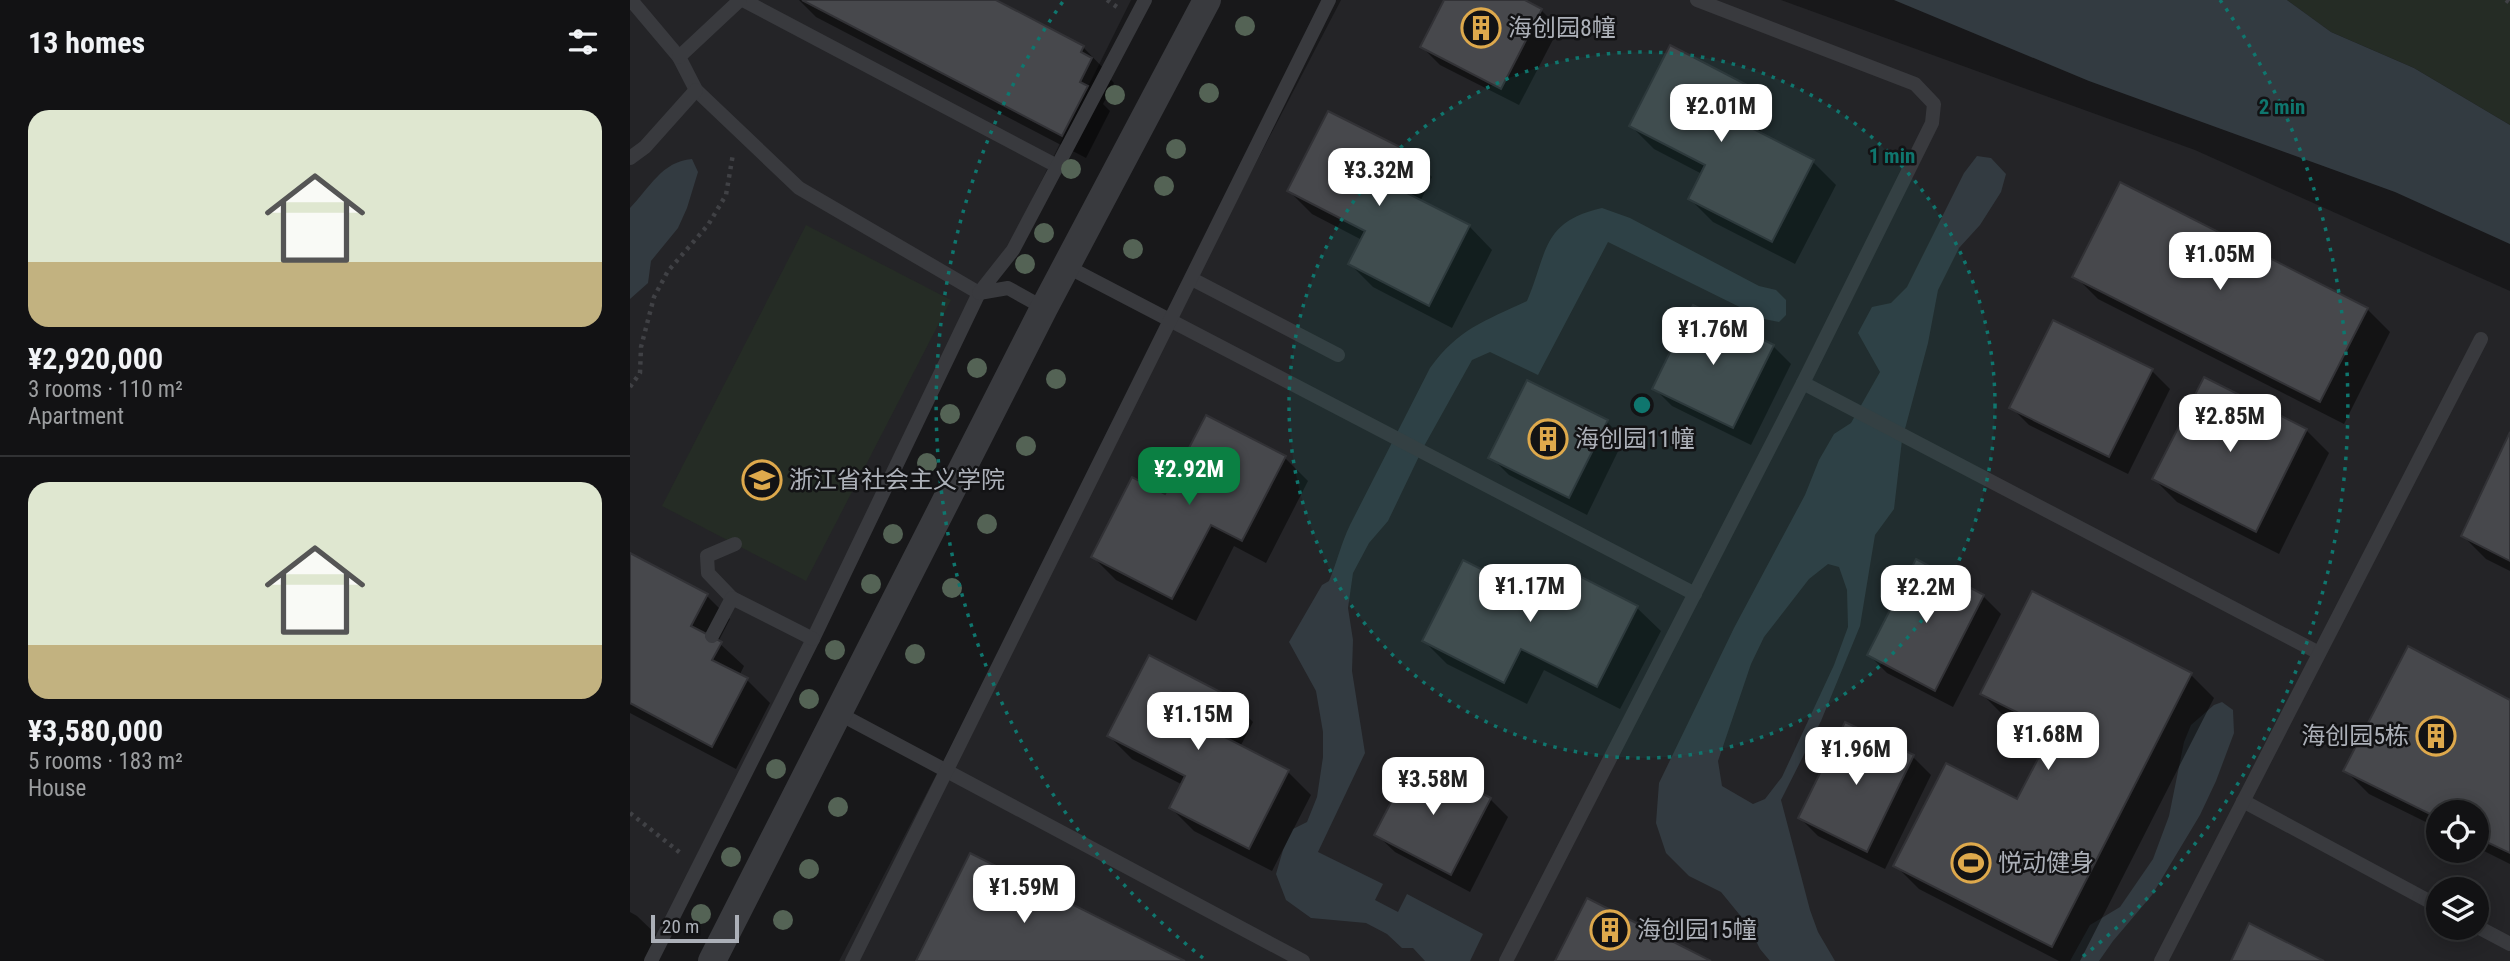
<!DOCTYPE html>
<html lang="en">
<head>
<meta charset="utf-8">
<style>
  :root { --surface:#121214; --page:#1f2022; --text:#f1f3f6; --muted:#9c9ea0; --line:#313234; --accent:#0b8043 }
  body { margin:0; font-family:"Roboto Condensed","Noto Sans SC",sans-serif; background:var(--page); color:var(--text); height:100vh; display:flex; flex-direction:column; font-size:26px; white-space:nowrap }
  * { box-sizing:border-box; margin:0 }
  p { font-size:23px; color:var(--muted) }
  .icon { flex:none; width:38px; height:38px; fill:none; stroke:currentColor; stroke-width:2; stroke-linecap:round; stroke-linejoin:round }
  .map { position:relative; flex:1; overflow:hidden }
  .drawer { display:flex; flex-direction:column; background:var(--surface); width:630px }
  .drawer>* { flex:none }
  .fabs { position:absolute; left:1796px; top:800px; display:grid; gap:14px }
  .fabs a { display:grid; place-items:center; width:63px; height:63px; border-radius:50%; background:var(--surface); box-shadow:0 4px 18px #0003,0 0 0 2px var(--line); font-size:35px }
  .scale { position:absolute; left:21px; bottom:18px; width:88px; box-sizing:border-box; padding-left:7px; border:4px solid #acb0b8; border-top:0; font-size:19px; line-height:24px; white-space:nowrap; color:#acb0b8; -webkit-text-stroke:5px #131315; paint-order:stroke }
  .price { position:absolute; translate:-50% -60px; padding:0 16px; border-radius:14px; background:#fff; color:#222; font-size:23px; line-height:46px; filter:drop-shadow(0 2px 4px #0008) }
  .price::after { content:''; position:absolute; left:50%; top:42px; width:21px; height:16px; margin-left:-10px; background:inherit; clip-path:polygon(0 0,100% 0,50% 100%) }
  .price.active { background:var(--accent); color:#fff }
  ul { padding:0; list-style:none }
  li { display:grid; align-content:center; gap:14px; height:371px; padding:0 28px }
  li+li { border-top:2px solid var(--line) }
  li span { display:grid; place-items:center; height:217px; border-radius:21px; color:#555 }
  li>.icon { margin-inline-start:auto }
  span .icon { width:126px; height:126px; fill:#fffc; stroke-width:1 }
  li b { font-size:30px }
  h2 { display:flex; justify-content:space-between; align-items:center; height:84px; padding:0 28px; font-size:30px }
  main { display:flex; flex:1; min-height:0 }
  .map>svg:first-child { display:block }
  .built { fill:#242427; fill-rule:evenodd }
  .green { fill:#252c25 }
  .water { fill:#333b41; fill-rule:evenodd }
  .shadow { fill:#0007; fill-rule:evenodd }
  .building { fill:#47484c; stroke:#323236; stroke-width:2 }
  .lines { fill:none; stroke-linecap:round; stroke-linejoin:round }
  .path { stroke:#404145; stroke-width:4.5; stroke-dasharray:3.5 5; stroke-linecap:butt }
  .service { stroke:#393a3e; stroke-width:14 }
  .minor { stroke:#393a3e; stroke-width:28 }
  .tree { fill:#546355 }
  .ring { fill:none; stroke:#0f766e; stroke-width:3.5; stroke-dasharray:3.5 7 }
  .labels { text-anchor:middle; stroke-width:5; stroke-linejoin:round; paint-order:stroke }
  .poi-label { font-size:24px; fill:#acb0b8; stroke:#131315; text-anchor:start }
  .centre { fill:#0f766e; stroke:#131315; stroke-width:3.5 }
  .ring-label { font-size:21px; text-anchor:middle; font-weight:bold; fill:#0f766e; stroke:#131315; stroke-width:5; stroke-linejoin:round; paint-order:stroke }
</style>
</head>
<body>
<main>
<section class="drawer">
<h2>13 homes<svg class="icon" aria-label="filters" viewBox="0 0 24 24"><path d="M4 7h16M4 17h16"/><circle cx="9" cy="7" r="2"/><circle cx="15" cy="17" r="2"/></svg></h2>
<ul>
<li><span style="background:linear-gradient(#dfe7d0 70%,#c2b280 0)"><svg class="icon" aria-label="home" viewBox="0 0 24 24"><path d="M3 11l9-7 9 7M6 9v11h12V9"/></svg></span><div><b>¥2,920,000</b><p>3 rooms · 110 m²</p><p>Apartment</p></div></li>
<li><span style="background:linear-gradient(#dfe7d0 75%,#c2b280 0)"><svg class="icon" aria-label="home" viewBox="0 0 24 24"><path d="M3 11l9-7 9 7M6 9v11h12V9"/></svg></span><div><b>¥3,580,000</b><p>5 rooms · 183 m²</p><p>House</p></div></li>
</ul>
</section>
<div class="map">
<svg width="1880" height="961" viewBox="0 0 1880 961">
  <rect width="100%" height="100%" fill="#18181a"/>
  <g class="built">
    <path d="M0 0H501L25 961H0Z"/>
    <path d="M711 0H1151L1565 150 1880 291V961H209ZM1808 812H1846V850H1808ZM1808 889H1846V928H1808Z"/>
  </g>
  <g class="green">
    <path d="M1657 0H1880V125L1784 68 1701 32Z"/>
    <path d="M176 225 321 300 176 581 32 506Z"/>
  </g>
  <g class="water">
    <path d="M1264 0H1657L1701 32 1784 68 1880 125V244L1765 192 1459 81Z"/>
    <path d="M1347 156 1361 158 1376 174 1371 192 1350 225 1329 248 1308 290 1298 343 1272 440 1264 509 1245 535 1230 626 1191 721 1151 800 1180 910 1188 932 1205 961H1140L1130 949 1118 925 1091 892 1059 876 1036 853 1026 823 1029 783 1104 628 1175 495 1189 460 1204 434 1221 423 1250 372 1228 333 1242 307 1261 303 1277 287 1334 173ZM1198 564 1209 567 1217 590 1218 627 1204 665 1152 777 1135 799 1123 804 1092 786 1088 761 1121 664 1134 637 1179 579Z"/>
    <path d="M62 159 68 172 57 208 48 228 21 261 18 283 0 299V208C19 189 32 161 62 159Z"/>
    <path d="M972 208 1000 218 1129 286 1146 290 1156 300V315L1149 322 1134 319 978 242 908 375 860 352 842 360 793 448 758 521 739 543 723 573 718 608 723 640 722 671 735 753 688 852 753 884 745 900 768 912 777 894 853 934 840 961H795L783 948H772L757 934 736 923 681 918 656 900 646 874 653 850 663 829 677 822 687 797 693 757V732L686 691 659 642 692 585 699 581C707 562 711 544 720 525L800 368C829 328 855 321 897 301 918 252 911 222 972 208Z"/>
    <path d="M1592 702 1603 710 1604 733 1586 781 1570 815 1522 895 1483 941 1469 961H1440L1460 925 1490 907 1523 859 1539 816 1554 742 1561 725 1584 705Z"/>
  </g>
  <g class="shadow">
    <path d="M169 0H362L453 47 476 71 475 73 484 83 473 104 480 111 456 158 186 17Z"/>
    <path d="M816 0H891L911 10 929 28 889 105 810 65 792 47Z"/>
    <path d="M1118 87 1141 110 1129 134 1183 162 1206 185 1165 264 1083 222 1060 199 1072 174 1024 149 1001 126Z"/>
    <path d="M779 154 802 177 790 202 839 226 862 250 822 328 743 287 720 264 732 240 682 214 659 191ZM774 160H778L761 195 758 193Z"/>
    <path d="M1445 276 1737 309 1760 332 1714 424 1468 299Z"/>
    <path d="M1143 346 1161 364 1121 445 1042 406 1024 388Z"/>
    <path d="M1522 371 1540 389 1498 474 1399 425 1381 407Z"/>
    <path d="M976 421 994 439 957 515 879 475 861 457Z"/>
    <path d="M1676 430 1699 453 1649 554 1547 502 1524 479Z"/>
    <path d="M1880 436V571L1856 559 1833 536Z"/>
    <path d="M655 458 678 481 636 563 604 546 566 621 486 580 463 557 536 497Z"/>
    <path d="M0 555 77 596 100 619 88 642 114 666 109 676 117 680 140 703 106 769 0 713Z"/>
    <path d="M929 568 1007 608 1031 631 990 709 914 670 897 704 817 664 794 641 912 602Z"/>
    <path d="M1353 596 1371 614 1323 707 1257 673 1239 655Z"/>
    <path d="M519 657 599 698 623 722 610 747 658 772 681 795 642 871 564 831 541 808 553 785 502 759 479 736Z"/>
    <path d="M1561 675 1584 698 1450 961H1429L1289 889 1266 866 1388 802 1420 739 1375 717 1352 694Z"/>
    <path d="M1880 702V864L1846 847V812H1808V828L1739 794 1716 771Z"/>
    <path d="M1216 724 1283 757 1301 775 1255 869 1188 836 1170 818Z"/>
    <path d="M860 799 878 817 840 892 765 852 746 834Z"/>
    <path d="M0 912 7 916 31 939 19 961H0Z"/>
  </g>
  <g class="building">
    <path d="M172 0H366L454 46 451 52 462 58 450 82 458 86 432 136Z"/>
    <path d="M814 0H895L912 9 871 89 790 47Z"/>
    <path d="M1040 45 1119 86 1102 118 1184 160 1142 242 1058 199 1075 165 999 126Z"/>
    <path d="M698 111 780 152 763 186 840 225 799 306 718 264 735 231 657 191Z"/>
    <path d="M1490 182 1738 308 1690 402 1442 277Z"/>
    <path d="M1063 305 1144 345 1103 428 1022 389Z"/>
    <path d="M1423 320 1523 369 1479 457 1379 408Z"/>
    <path d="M1574 377 1677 429 1626 532 1522 479Z"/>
    <path d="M897 380 978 420 939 498 858 458Z"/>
    <path d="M576 415 656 456 612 541 581 525 542 599 461 557 502 477 535 494Z"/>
    <path d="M1880 432V561L1831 536Z"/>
    <path d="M0 553 78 594 61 626 92 642 82 660 118 678 82 747 0 703Z"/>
    <path d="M1286 559 1354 595 1305 691 1237 655Z"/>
    <path d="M833 560 911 599 928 565 1008 606 967 687 891 649 874 683 792 641Z"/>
    <path d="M1402 591 1562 673 1422 947 1263 866 1316 763 1387 799 1423 730 1350 694Z"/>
    <path d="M1778 646 1880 700V853L1846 837V812H1808V818L1713 771Z"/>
    <path d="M519 655 600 697 583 731 659 770 619 849 539 808 555 776 477 736Z"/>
    <path d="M1215 722 1284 755 1237 852 1168 818Z"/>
    <path d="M784 758 861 798 821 875 744 835Z"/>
    <path d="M340 853 555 961H286Z"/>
    <path d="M957 898 1081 961H925Z"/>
    <path d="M1619 923 1694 961H1601Z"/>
  </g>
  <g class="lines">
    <g class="path">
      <path d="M477 0 487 7"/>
      <path d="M1876 0 1880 3"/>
      <path d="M0 387 10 373 11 347 24 297 38 271 78 225 96 195 103 154"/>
      <path d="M0 813 53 855"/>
    </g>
    <g class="service">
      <path d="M1 0 49 57 66 90 169 188 349 293 183 639 21 961"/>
      <path d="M113 0 427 166"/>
      <path d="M49 57 110 0"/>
      <path d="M0 158 15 147 66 90"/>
      <path d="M436 266 1065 594"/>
      <path d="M562 279 708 355"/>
      <path d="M414 308 378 288 349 293 383 250 515 0"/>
      <path d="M1173 383 1689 653"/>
      <path d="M102 598 78 573 77 556 105 544"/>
      <path d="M82 636 102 598 183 639"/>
      <path d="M208 713 673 961"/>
      <path d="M1613 801 1808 906"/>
      <path d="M1846 926 1880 944"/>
      <path d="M222 961 699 0"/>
      <path d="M876 961 1173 383 1302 123 1304 104 1285 84 1067 0"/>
      <path d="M1531 961 1851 339"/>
    </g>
    <path class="minor" d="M82 961 414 308 577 0"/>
  </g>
  <g class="tree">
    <circle cx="615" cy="26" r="10"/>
    <circle cx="579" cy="93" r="10"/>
    <circle cx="485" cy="95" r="10"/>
    <circle cx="546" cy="149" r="10"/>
    <circle cx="441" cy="169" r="10"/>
    <circle cx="534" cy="186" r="10"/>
    <circle cx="414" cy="233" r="10"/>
    <circle cx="503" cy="249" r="10"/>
    <circle cx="395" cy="264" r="10"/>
    <circle cx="347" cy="368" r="10"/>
    <circle cx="426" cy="379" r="10"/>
    <circle cx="320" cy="414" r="10"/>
    <circle cx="396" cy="446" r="10"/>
    <circle cx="297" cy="463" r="10"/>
    <circle cx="357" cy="524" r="10"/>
    <circle cx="263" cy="534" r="10"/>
    <circle cx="241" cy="584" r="10"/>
    <circle cx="322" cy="588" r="10"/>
    <circle cx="205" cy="650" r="10"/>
    <circle cx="285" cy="654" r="10"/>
    <circle cx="179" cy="699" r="10"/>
    <circle cx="146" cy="769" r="10"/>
    <circle cx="208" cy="807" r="10"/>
    <circle cx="101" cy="857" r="10"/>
    <circle cx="179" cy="869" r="10"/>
    <circle cx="71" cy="914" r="10"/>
    <circle cx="153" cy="920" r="10"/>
  </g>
  <circle cx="1012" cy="405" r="353" fill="#0f766e" fill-opacity=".12"/>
  <g class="ring">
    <circle cx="1012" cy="405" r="353"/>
    <path d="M573 958A706 706 0 0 1 434 0M1590 0A706 706 0 0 1 1451 958"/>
  </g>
  <defs>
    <g id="building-ring" transform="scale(2.0125)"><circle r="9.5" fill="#131315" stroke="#dea94c" stroke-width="1.5"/><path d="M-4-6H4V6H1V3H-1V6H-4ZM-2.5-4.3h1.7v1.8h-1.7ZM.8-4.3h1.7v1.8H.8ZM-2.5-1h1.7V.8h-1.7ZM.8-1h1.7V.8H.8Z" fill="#dea94c"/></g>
    <g id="school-ring" transform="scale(2.0125)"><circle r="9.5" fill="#131315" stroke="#dea94c" stroke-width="1.5"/><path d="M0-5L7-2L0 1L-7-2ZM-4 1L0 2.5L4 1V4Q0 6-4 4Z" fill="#dea94c"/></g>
    <g id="stadium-ring" transform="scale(2.0125)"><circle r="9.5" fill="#131315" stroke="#dea94c" stroke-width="1.5"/><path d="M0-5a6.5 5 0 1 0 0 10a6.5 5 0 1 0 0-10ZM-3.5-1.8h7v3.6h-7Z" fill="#dea94c"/></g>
  </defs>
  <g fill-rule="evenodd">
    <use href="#building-ring" x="851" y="28"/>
    <use href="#building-ring" x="918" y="439"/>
    <use href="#school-ring" x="132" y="480"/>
    <use href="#building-ring" x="1806" y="736"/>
    <use href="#stadium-ring" x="1341" y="863"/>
    <use href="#building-ring" x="980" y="930"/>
  </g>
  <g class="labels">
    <g class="poi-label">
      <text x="878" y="36">海创园8幢</text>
      <text x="945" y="447">海创园11幢</text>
      <text x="159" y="488">浙江省社会主义学院</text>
      <text x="1779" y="744" text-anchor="end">海创园5栋</text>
      <text x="1368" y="871">悦动健身</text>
      <text x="1007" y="938">海创园15幢</text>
    </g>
  </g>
  <circle cx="1012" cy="405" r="10" class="centre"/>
  <g class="ring-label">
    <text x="1652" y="114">2 min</text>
    <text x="1262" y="163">1 min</text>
  </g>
</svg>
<div class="fabs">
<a><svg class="icon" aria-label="locate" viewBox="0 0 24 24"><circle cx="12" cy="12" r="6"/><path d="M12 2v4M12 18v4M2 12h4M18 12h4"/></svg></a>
<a><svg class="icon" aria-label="layers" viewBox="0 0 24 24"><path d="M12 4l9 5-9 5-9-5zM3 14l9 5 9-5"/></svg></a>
</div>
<div class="scale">20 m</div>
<b class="price" style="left:1091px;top:144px">¥2.01M</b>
<b class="price" style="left:749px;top:208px">¥3.32M</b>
<b class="price" style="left:1590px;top:292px">¥1.05M</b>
<b class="price" style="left:1083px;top:367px">¥1.76M</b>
<b class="price" style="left:1600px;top:454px">¥2.85M</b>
<b class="price active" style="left:559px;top:507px">¥2.92M</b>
<b class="price" style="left:900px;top:624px">¥1.17M</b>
<b class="price" style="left:1296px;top:625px">¥2.2M</b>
<b class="price" style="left:568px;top:752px">¥1.15M</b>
<b class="price" style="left:1418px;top:772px">¥1.68M</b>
<b class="price" style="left:1226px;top:787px">¥1.96M</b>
<b class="price" style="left:803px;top:817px">¥3.58M</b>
<b class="price" style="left:394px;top:925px">¥1.59M</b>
</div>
</main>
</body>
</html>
